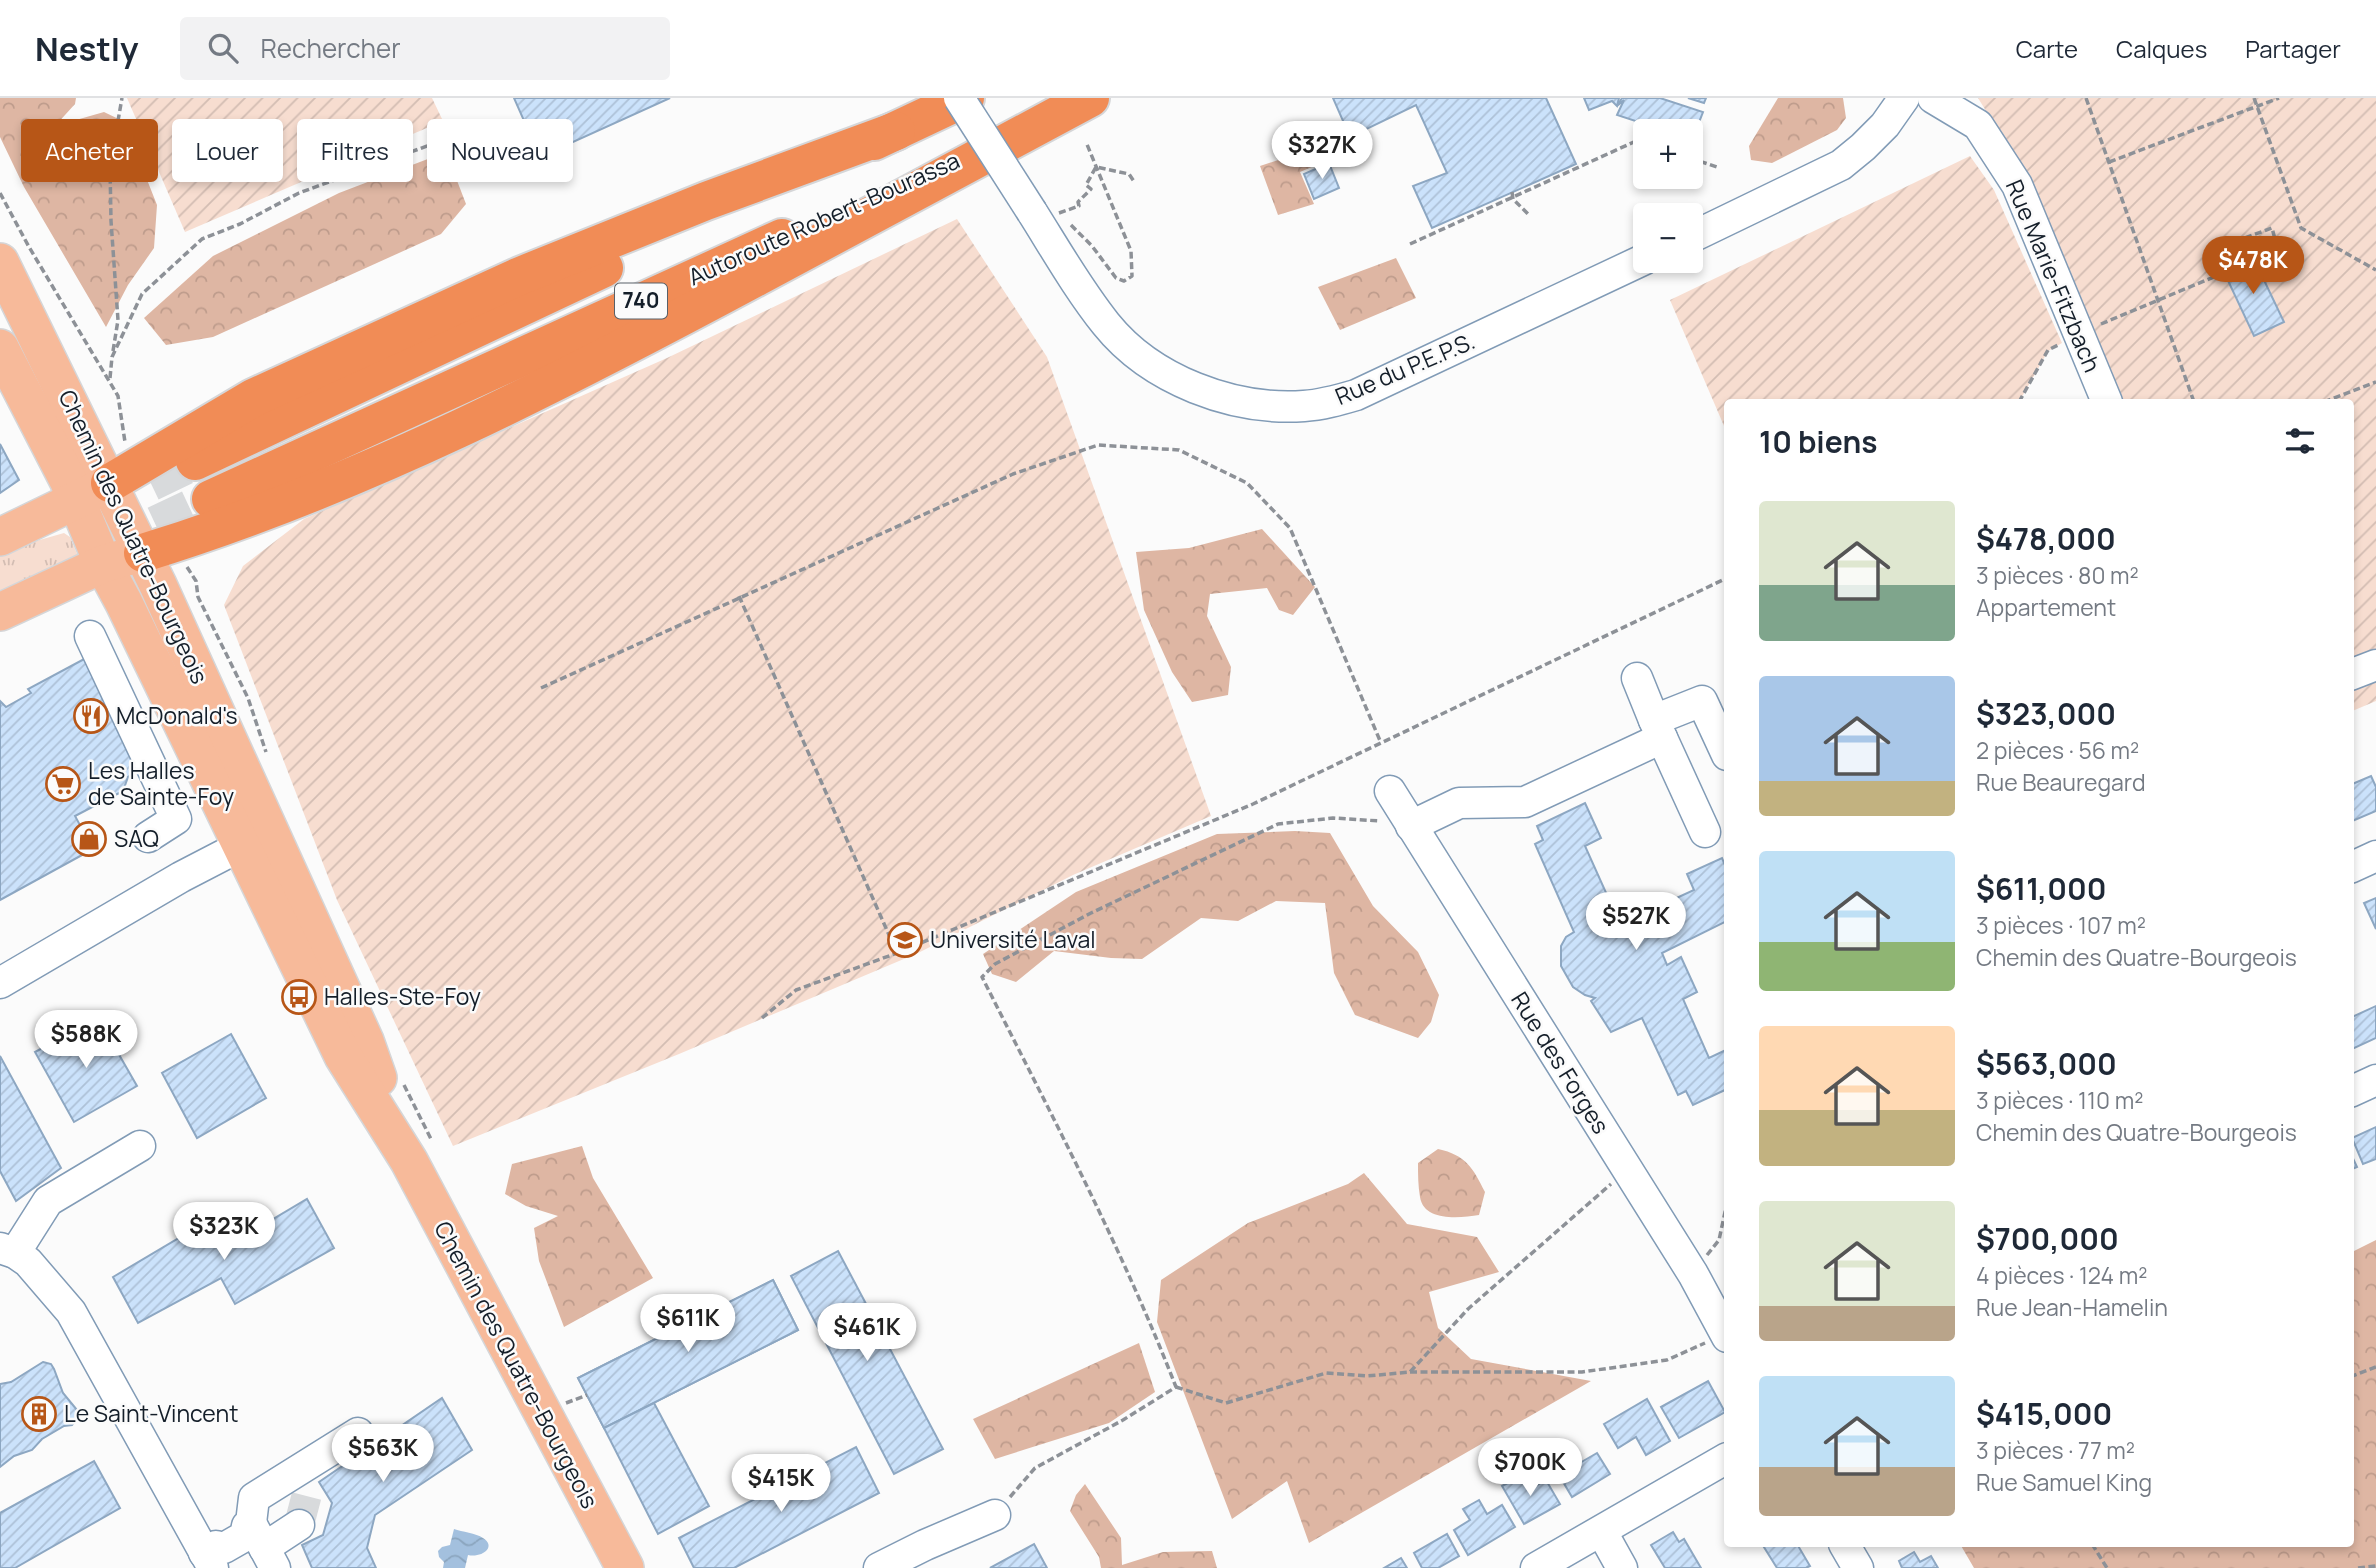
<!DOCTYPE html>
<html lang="fr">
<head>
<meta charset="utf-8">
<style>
  :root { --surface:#fff; --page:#f2f2f3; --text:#1f2937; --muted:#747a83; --line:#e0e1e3; --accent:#b75617 }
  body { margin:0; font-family:Manrope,sans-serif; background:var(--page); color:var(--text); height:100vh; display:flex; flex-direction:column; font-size:26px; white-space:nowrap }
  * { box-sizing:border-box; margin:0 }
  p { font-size:23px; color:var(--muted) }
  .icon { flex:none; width:38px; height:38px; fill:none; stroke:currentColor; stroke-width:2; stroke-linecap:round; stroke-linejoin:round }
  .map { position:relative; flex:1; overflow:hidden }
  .details { position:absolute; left:1724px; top:301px; width:630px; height:1148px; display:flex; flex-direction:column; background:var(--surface); border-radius:7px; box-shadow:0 4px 10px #0003 }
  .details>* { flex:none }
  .guide { position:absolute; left:21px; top:21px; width:665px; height:63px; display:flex; gap:14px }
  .buttons { position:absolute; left:1633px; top:21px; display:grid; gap:14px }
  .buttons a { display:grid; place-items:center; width:70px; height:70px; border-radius:7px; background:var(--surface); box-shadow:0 4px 10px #0003; font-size:35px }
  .price { position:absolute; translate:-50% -60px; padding:0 16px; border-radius:24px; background:#fff; color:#222; font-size:23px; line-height:46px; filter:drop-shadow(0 2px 4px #0008) }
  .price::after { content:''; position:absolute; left:50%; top:42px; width:21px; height:16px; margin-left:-10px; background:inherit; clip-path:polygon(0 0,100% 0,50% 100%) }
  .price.current { background:var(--accent); color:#fff }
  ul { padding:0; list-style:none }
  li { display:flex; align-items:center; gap:21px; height:175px; padding:0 35px }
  li span { display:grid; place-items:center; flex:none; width:196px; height:140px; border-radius:7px; color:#555 }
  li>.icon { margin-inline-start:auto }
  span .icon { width:84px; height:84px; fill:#fffc; stroke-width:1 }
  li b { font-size:30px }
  h2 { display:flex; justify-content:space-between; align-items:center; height:84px; padding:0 35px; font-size:30px }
  .tag { padding:0 24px; border-radius:7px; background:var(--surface); box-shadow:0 4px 10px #0003; font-size:24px; line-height:63px }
  .tag.current { background:var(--accent); color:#fff }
  header { display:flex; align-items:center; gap:42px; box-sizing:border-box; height:98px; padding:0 35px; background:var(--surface); border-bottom:2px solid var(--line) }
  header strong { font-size:33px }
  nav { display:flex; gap:38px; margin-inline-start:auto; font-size:24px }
  .search { width:490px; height:63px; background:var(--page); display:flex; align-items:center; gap:18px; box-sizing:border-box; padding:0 24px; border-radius:7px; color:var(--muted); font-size:26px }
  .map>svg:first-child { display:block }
  .grass { fill:url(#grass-tufts) }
  .forest { fill:url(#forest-crowns) }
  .garden { fill:url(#garden-furrows) }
  .water { fill:url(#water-waves) }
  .building { fill:url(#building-hatch); stroke:#8da7c2; stroke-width:2 }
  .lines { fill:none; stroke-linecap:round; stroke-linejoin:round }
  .minor-tunnel { stroke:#d8dadc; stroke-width:30; stroke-dasharray:30 15; stroke-linecap:butt }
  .highway-tunnel { stroke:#d8dadc; stroke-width:38; stroke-dasharray:38 19; stroke-linecap:butt }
  .minor-casing { stroke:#819bb6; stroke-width:33 }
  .major-casing { stroke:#d5d6d8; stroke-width:40 }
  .highway-casing { stroke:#d5d6d8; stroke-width:42 }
  .path { stroke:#8d9197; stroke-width:3.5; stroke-dasharray:7 3.5; stroke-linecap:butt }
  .minor { stroke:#fff; stroke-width:30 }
  .major { stroke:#f7ba9a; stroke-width:37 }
  .highway { stroke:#f18c56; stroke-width:38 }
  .minor-bridge-casing { stroke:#819bb6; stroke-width:33; stroke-linecap:butt }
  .minor-bridge { stroke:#fff; stroke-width:30 }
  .labels { text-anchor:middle; stroke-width:5; stroke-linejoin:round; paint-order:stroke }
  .shield { fill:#fbfbfb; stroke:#596068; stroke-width:2 }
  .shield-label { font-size:21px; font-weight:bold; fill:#141e29 }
  .street-label { font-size:23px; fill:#141e29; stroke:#fbfbfb }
  .poi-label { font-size:23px; fill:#141e29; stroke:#fbfbfb; text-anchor:start }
</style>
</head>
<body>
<header>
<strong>Nestly</strong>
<div class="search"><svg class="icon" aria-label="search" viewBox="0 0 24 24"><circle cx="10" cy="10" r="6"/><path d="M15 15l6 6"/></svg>Rechercher</div>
<nav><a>Carte</a><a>Calques</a><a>Partager</a></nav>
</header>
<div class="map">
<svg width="2376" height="1470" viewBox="0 0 2376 1470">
  <defs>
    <pattern id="grass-tufts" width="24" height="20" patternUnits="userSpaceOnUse" patternTransform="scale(1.75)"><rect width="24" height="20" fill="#f7ddd0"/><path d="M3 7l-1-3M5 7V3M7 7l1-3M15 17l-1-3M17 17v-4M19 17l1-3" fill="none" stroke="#d3bdb3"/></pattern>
    <pattern id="forest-crowns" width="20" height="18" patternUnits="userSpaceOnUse" patternTransform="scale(1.75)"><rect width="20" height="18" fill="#deb6a3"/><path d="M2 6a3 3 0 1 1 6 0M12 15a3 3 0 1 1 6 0" fill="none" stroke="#be9c8c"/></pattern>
    <pattern id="garden-furrows" width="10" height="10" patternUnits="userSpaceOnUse" patternTransform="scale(1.75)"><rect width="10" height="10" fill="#f7ddd0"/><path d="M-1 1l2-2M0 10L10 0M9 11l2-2" fill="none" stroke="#d3bdb3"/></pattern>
    <pattern id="water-waves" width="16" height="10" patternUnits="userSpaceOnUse" patternTransform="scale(1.75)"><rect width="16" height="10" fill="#a3c0de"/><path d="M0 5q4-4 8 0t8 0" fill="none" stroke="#8ba5be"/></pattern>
    <pattern id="building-hatch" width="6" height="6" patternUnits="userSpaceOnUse" patternTransform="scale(1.75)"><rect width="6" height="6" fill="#cbe2fb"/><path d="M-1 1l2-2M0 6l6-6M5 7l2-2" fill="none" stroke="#adc1d7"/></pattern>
  </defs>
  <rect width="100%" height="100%" fill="#fbfbfb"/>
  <path class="grass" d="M64 435 70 439 78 458 0 496V459L29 445Z"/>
  <g class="forest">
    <path d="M0 0H76L75 6 55 28 104 14 129 26 140 64 157 107 154 150 128 187 106 229 24 89 0 39Z"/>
    <path d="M1778 0H1843L1846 20 1837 32 1772 65 1751 62 1749 48Z"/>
    <path d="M1339 42 1342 56 1300 74 1314 106 1278 117 1260 68Z"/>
    <path d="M446 54 466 106 441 136 213 239 166 247 144 220 213 158 339 95Z"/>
    <path d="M1396 160 1416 200 1340 232 1318 189Z"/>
    <path d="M1262 431 1315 489 1293 517 1279 512 1267 490 1210 496 1207 518 1231 569 1228 597 1192 604 1172 574 1144 512 1136 454 1189 450Z"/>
    <path d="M1295 733 1330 735 1373 808 1418 854 1439 897 1431 924 1418 940 1355 917 1334 875 1325 805 1276 803 1238 823 1201 820 1142 861 1111 860 1054 853 1016 884 992 876 983 856 1076 794 1217 736Z"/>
    <path d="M582 1048 593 1080 653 1180 564 1229 539 1163 534 1130 558 1118 526 1108 505 1096 512 1066Z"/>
    <path d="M1438 1051C1466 1057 1473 1070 1485 1094L1479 1117C1460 1120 1424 1124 1420 1099 1418 1088 1418 1076 1418 1065Z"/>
    <path d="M1364 1075 1407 1126 1477 1139 1499 1174 1429 1194 1438 1230 1471 1261 1591 1283 1309 1445 1287 1383 1232 1421 1157 1224 1161 1182 1248 1125 1348 1086Z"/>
    <path d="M2376 1142V1470H1974L1960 1446H2350V1155Z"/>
    <path d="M1139 1245 1155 1294 1109 1325 995 1361 973 1321Z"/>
    <path d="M1085 1386 1121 1440 1122 1467 1163 1454 1212 1453 1217 1470H1101L1099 1459 1070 1413 1076 1397Z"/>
  </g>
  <g class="garden">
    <path d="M127 0H432L443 23 185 134Z"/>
    <path d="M1978 0H2376V603L2350 614V304H2108L1999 34Z"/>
    <path d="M1970 58 1994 92 2062 245 2048 253 2019 304H1727V335L1670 202Z"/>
    <path d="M957 121 1047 259 1211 718 1073 777 918 855 679 956 453 1048 337 802 224 507 243 468 304 421 667 260Z"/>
  </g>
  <path class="water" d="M454 1431C462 1434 476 1435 483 1440 497 1449 482 1460 468 1457L465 1470H443L444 1464 439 1459 438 1453 442 1449 450 1447Z"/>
  <g class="building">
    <path d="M514 0H670L540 59Z"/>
    <path d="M1333 0H1546L1576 66 1432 130 1413 88 1447 75 1416 7 1350 39Z"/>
    <path d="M1584 0H1619L1617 8 1612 3 1589 12Z"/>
    <path d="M1622 0H1660L1703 14 1692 42 1690 33H1666L1617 17 1624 2 1617 8Z"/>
    <path d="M1688 0H1706L1704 5Z"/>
    <path d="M1329 65 1339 90 1314 101 1304 76Z"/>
    <path d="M2252 157 2284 224 2254 238 2223 172Z"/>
    <path d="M0 346 19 382 0 395Z"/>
    <path d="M88 559 138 673 128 679 123 693 75 718 93 751 0 802V603L6 609 31 595 28 591Z"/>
    <path d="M2371 678 2376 689V713L2350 724V687Z"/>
    <path d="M1585 705 1601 740 1585 748 1620 826 1694 792 1687 776 1722 760 1727 772V823L1662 855 1667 867 1681 859 1697 894 1683 901 1709 960 1726 952 1727 955V991L1693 1007 1686 993 1678 997 1642 920 1611 934 1591 903 1595 900 1585 897 1573 889 1561 868V848L1566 839 1574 834 1535 746 1543 742 1537 728Z"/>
    <path d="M2376 800V831L2364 805Z"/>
    <path d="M2376 908V940L2350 952V920Z"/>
    <path d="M98 920 137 988 74 1024 35 954Z"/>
    <path d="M231 936 266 1000 197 1040 162 975Z"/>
    <path d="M0 958 61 1070 16 1103 0 1073Z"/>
    <path d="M2376 1029V1061L2363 1066 2352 1040Z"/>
    <path d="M2350 1054 2357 1069 2350 1072Z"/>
    <path d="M307 1101 334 1150 235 1206 221 1180 138 1225 113 1179 211 1121 226 1149Z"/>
    <path d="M838 1153 943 1351 894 1376 791 1178Z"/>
    <path d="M773 1182 798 1232 604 1330 578 1280Z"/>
    <path d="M773 1182 798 1232 604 1330 578 1280Z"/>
    <path d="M43 1264 51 1266 54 1271 63 1295 77 1312 78 1320 72 1327 64 1328 42 1341 32 1352 14 1358 0 1369V1286L11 1284Z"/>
    <path d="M1708 1283 1725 1314 1679 1340 1661 1309Z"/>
    <path d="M442 1300 472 1352 375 1417 367 1450 376 1470H312L302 1447 323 1437 332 1405 319 1384Z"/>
    <path d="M1647 1301 1670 1343 1646 1357 1636 1339 1618 1350 1604 1326Z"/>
    <path d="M654 1305 709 1408 658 1436 604 1330Z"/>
    <path d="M856 1349 879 1395 734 1470H694L679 1440Z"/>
    <path d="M1597 1355 1610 1376 1572 1399 1559 1377Z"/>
    <path d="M94 1363 120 1410 15 1470H0V1415Z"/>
    <path d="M1524 1376 1532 1390 1546 1382 1560 1406 1524 1426 1502 1388Z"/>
    <path d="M1479 1402 1487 1416 1502 1407 1515 1429 1468 1457 1454 1432 1470 1422 1463 1411Z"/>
    <path d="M1673 1434 1679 1444 1684 1441 1701 1470H1665L1651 1447Z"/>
    <path d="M1447 1436 1459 1458 1438 1470H1422L1414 1455Z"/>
    <path d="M1034 1446 1047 1470H990Z"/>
    <path d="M1762 1446H1797L1810 1468 1806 1470H1777Z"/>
    <path d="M1914 1454 1920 1464 1931 1458 1938 1470H1902L1899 1463Z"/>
    <path d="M1401 1460 1407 1470H1384Z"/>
  </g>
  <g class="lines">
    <path class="minor-tunnel" d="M299 1427 307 1396"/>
    <g class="highway-tunnel">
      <path d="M99 409 195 363"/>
      <path d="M104 451 211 401"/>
    </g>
    <g class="minor-casing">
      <g id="minor">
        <path d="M1933 0 1978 27 2017 87 2107 304"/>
        <path d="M1032 114C1056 152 1078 191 1106 226 1151 282 1233 313 1304 308 1322 307 1339 302 1356 297L1645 161"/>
        <path d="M1690 140 1841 67 1863 49 1885 27 1904 0"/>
        <path d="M90 538 176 721 148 739"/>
        <path d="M2350 577 2376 567"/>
        <path d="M1637 580 1654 622"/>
        <path d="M1662 640 1705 734"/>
        <path d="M1390 693 1693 1176 1727 1239"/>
        <path d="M1411 728 1459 705 1525 704 1662 640 1654 622 1702 603 1727 657"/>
        <path d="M2350 770 2376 758"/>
        <path d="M0 885 181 779 262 737"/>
        <path d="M2350 994 2376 982"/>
        <path d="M0 1150 15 1155 28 1164 71 1214 213 1470"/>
        <path d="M15 1155 48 1103 140 1048"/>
        <path d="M251 1425 275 1470"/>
        <path d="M1602 1434 1622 1470"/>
        <path d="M1844 1446 1858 1470"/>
        <path d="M264 1450 299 1427"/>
        <path d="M204 1455 216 1448 224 1450 245 1438 247 1428 251 1425 254 1400 358 1335"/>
        <path d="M879 1470 925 1447 995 1417"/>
        <path d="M1536 1470 1727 1360"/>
      </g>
    </g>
    <g class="major-casing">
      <g id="major">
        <path d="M0 164 158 487 365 943 378 980"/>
        <path d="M0 250 68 382 103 466 124 505 343 958 409 1063 625 1470"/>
        <path d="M0 439 97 392"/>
        <path d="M0 514 103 466 127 459"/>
      </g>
    </g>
    <g class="highway-casing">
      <g id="highway">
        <path d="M874 43 965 0"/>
        <path d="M195 363 604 170"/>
        <path d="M110 385 253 300 520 178 706 103 896 33"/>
        <path d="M211 401 782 140"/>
        <path d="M143 455C361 388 563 283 764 175 872 117 981 59 1090 0"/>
      </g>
    </g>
    <g class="path">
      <path d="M2086 0 2194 304"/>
      <path d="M2254 0 2301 130 2376 172"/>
      <path d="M1690 60 1717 69"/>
      <path d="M2109 64 2279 0"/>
      <path d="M1512 94 1513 101 1528 116"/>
      <path d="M0 95 29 149 118 298 125 344"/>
      <path d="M1059 115 1079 108 1078 104 1091 91 1086 87 1096 69 1129 76 1135 85"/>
      <path d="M1071 127 1092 148 1116 180 1124 183 1132 178 1131 153 1086 44"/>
      <path d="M1410 146 1636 43 1645 46"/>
      <path d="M2101 226 2216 178 2209 153 2272 130 2282 167"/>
      <path d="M113 253 118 222 111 123 110 68 122 0"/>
      <path d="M110 280 112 259 142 196 202 141 240 126 299 95 457 37"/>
      <path d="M2019 304 2048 252 2060 246"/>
      <path d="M2324 304 2376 284"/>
      <path d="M187 469 196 483 198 499 248 600 266 654"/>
      <path d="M739 498 897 855"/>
      <path d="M541 590 1013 376 1098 347 1179 352 1247 385 1290 430 1381 645"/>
      <path d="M762 920 796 892 897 855 1253 706 1727 480"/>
      <path d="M404 987 432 1043"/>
      <path d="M1707 1157 1719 1142 1727 1105"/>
      <path d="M1410 1274H1582L1667 1262 1705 1245"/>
      <path d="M2350 1279 2376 1269"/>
      <path d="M1176 1289 1226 1305 1326 1275 1367 1278 1410 1274 1468 1211 1611 1086"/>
      <path d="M566 1305 587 1297"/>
      <path d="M1010 1399 1035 1370 1123 1322 1176 1289C1121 1148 1050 1014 982 879L995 866 1091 815 1278 726 1333 720 1380 723"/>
      <path d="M2092 1446 2107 1470"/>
      <path d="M2358 1470 2376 1468"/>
    </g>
    <use href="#minor" class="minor"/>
    <use href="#major" class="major"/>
    <use href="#highway" class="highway"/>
    <g class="minor-bridge-casing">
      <path id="minor-bridge" d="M959 0 1032 114"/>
    </g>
    <use href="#minor-bridge" class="minor-bridge"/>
  </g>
  <defs>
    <g id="restaurant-ring" transform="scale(1.75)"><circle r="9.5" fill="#fbfbfb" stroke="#b75617" stroke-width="1.5"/><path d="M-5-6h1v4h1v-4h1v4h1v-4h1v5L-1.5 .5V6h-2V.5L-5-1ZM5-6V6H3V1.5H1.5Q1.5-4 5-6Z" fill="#b75617"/></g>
    <g id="supermarket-ring" transform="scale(1.75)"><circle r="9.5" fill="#fbfbfb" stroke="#b75617" stroke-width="1.5"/><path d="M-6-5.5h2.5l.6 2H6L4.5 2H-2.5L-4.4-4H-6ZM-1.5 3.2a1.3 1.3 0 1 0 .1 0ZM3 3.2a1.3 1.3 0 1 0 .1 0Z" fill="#b75617"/></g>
    <g id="shop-ring" transform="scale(1.75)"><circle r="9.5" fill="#fbfbfb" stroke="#b75617" stroke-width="1.5"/><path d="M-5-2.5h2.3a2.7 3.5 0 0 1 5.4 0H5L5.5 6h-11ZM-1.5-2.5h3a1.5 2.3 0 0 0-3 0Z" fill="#b75617"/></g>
    <g id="university-ring" transform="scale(1.75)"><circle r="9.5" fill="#fbfbfb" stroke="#b75617" stroke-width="1.5"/><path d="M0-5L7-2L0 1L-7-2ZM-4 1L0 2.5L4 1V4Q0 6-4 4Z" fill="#b75617"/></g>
    <g id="bus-ring" transform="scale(1.75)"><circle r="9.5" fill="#fbfbfb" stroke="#b75617" stroke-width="1.5"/><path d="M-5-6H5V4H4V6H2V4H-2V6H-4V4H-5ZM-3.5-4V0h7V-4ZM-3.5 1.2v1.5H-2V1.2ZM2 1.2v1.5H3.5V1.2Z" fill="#b75617"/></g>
    <g id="building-ring" transform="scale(1.75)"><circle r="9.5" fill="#fbfbfb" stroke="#b75617" stroke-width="1.5"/><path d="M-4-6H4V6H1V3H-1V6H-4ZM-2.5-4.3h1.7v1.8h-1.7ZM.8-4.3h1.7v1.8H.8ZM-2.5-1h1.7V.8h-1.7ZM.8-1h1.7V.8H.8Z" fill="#b75617"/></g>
  </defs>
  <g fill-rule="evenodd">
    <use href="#restaurant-ring" x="91" y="618"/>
    <use href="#supermarket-ring" x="63" y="686"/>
    <use href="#shop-ring" x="89" y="741"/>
    <use href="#university-ring" x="905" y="842"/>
    <use href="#bus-ring" x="299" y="899"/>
    <use href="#building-ring" x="39" y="1316"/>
  </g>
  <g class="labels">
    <rect class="shield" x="615" y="185.5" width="52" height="35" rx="5"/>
    <g class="shield-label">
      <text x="641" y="210">740</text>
    </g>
    <g class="street-label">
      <text transform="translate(824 121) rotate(-24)" y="8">Autoroute Robert-Bourassa</text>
      <text transform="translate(2053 178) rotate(67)" y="8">Rue Marie-Fitzbach</text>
      <text transform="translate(1405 271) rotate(-23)" y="8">Rue du P.E.P.S.</text>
      <text transform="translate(133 439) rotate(65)" y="8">Chemin des Quatre-Bourgeois</text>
      <text transform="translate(1560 965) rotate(58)" y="8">Rue des Forges</text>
      <text transform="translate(516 1267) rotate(62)" y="8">Chemin des Quatre-Bourgeois</text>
    </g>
    <g class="poi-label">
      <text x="116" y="626">McDonald's</text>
      <text x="88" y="681">Les Halles<tspan x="88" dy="26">de Sainte-Foy</tspan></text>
      <text x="114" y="749">SAQ</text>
      <text x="930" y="850">Université Laval</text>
      <text x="324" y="907">Halles-Ste-Foy</text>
      <text x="64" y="1324">Le Saint-Vincent</text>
    </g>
  </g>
</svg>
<div class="buttons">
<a>+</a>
<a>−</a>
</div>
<b class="price" style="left:1322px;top:83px">$327K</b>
<b class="price current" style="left:2253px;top:198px">$478K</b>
<b class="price" style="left:1636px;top:854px">$527K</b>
<b class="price" style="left:86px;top:972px">$588K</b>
<b class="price" style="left:224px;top:1164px">$323K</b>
<b class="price" style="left:688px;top:1256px">$611K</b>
<b class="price" style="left:867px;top:1265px">$461K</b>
<b class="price" style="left:383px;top:1386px">$563K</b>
<b class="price" style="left:1530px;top:1400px">$700K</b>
<b class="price" style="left:781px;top:1416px">$415K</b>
<div class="guide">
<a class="tag current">Acheter</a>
<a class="tag">Louer</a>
<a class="tag">Filtres</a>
<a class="tag">Nouveau</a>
</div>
<section class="details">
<h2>10 biens<svg class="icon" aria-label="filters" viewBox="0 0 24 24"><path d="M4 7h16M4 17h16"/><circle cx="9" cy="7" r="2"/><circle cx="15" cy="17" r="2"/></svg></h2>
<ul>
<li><span style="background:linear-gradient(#dfe7d0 60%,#7fa58c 0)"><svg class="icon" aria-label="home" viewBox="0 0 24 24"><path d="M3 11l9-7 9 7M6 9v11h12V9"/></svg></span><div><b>$478,000</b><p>3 pièces · 80 m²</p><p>Appartement</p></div></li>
<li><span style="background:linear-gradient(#a9c7e8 75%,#c2b280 0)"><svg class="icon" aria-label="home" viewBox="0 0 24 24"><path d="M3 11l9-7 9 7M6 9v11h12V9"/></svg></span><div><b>$323,000</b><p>2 pièces · 56 m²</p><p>Rue Beauregard</p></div></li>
<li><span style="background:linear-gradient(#bfe0f5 65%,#8fb573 0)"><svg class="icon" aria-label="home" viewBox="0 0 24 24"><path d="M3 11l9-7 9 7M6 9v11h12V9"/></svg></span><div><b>$611,000</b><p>3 pièces · 107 m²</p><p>Chemin des Quatre-Bourgeois</p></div></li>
<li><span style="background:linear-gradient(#ffd9b3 60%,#c2b280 0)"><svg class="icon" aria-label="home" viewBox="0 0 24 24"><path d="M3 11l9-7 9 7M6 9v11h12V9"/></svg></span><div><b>$563,000</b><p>3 pièces · 110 m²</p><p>Chemin des Quatre-Bourgeois</p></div></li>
<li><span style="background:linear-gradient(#dfe7d0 75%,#b9a48a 0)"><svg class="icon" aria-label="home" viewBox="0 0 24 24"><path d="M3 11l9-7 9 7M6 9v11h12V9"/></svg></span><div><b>$700,000</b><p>4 pièces · 124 m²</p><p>Rue Jean-Hamelin</p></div></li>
<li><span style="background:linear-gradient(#bfe0f5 65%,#b9a48a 0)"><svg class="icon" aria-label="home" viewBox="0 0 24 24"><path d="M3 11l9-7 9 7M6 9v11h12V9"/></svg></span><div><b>$415,000</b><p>3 pièces · 77 m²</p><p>Rue Samuel King</p></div></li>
</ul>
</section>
</div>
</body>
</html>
